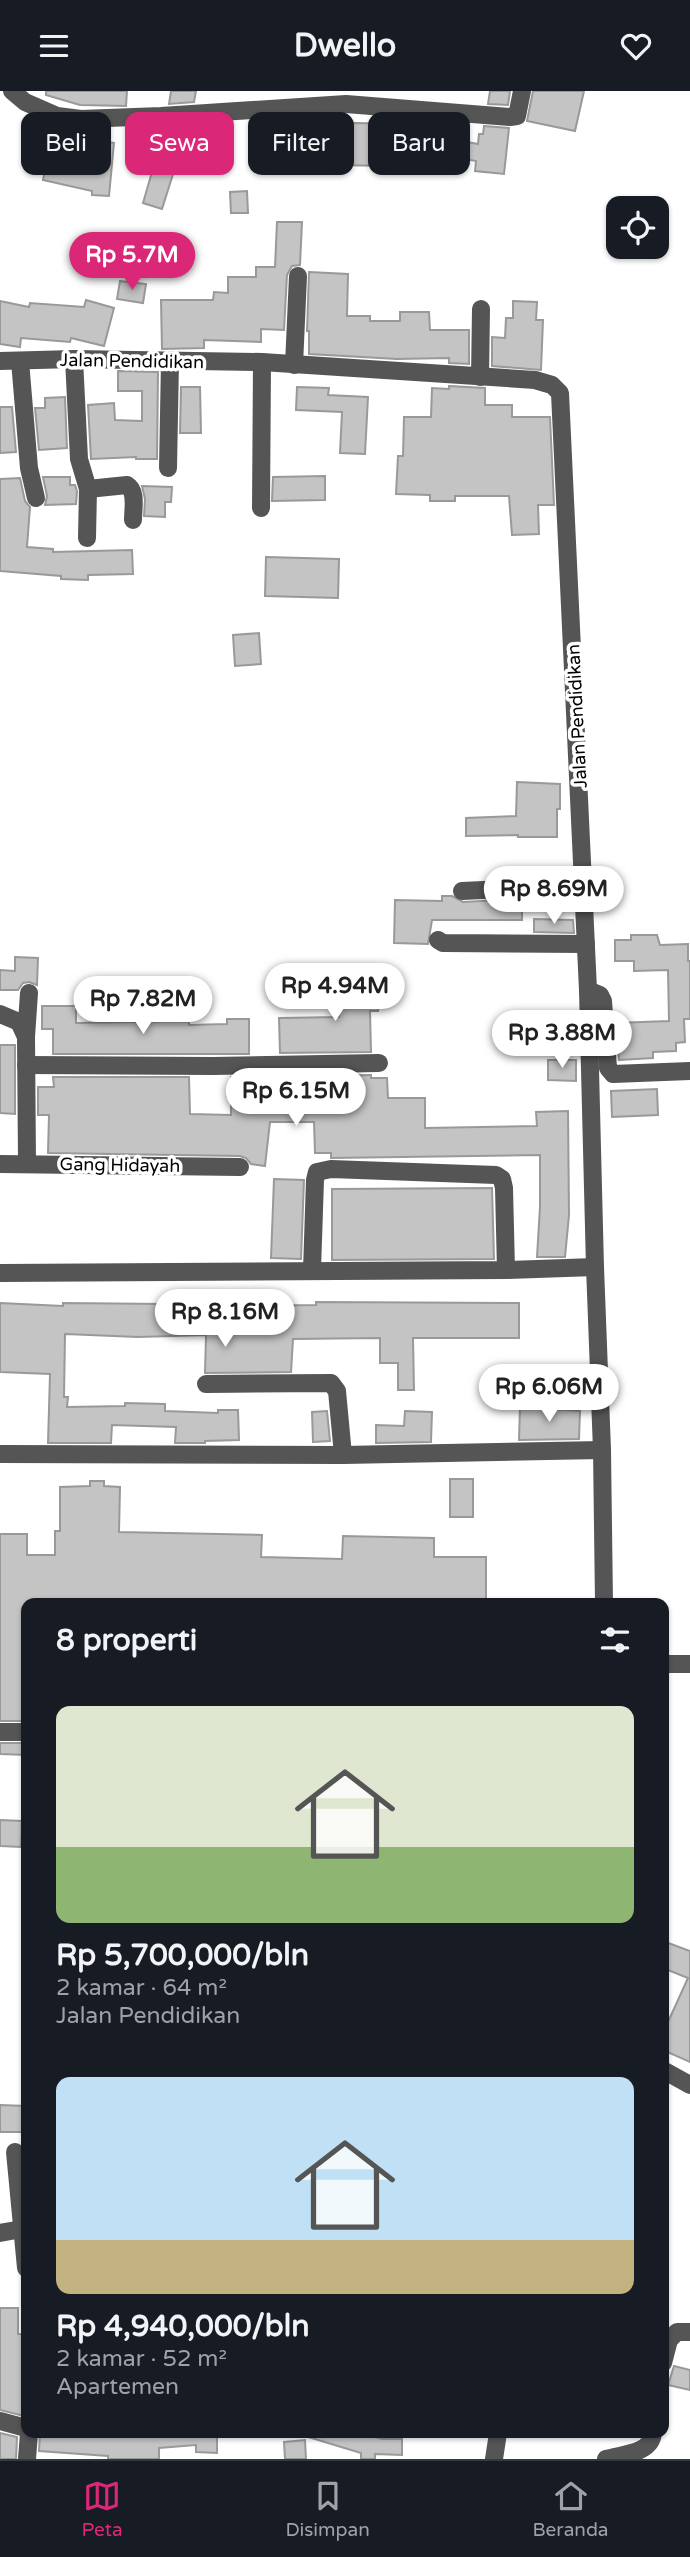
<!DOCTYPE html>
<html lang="id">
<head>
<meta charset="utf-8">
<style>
  :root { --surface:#171b24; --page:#242831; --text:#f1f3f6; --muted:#9ea1a6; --line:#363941; --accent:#db2777 }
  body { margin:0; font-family:"Varela Round",sans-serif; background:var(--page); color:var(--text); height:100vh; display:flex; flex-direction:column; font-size:26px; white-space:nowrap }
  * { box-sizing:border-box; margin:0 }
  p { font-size:23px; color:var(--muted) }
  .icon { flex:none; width:38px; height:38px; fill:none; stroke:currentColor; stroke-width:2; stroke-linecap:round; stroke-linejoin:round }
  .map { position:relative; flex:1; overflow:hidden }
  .panel { position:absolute; left:21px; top:1507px; width:648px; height:840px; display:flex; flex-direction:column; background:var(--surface); border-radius:14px; box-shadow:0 2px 5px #0004 }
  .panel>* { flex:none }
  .guide { position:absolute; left:21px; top:21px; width:649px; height:63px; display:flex; gap:14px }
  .controls { position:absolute; left:606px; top:105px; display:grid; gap:14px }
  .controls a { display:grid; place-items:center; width:63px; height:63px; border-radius:14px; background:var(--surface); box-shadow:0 2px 5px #0004; font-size:35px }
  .price { position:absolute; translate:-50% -60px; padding:0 16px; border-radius:24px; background:#fff; color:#222; font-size:23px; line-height:46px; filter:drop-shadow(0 2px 4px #0008) }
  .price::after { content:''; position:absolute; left:50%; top:42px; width:21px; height:16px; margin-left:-10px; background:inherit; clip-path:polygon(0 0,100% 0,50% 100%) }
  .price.active { background:var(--accent); color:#fff }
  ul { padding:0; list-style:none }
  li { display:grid; align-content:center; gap:14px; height:371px; padding:0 35px }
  li span { display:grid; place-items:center; height:217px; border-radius:14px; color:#555 }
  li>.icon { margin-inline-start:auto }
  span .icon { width:126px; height:126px; fill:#fffc; stroke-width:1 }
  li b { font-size:30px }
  h2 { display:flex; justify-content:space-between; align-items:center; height:84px; padding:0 35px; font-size:30px }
  .pill { padding:0 24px; border-radius:14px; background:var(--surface); box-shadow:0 2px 5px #0004; font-size:24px; line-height:63px }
  .pill.active { background:var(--accent); color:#fff }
  header { display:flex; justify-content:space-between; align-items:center; height:91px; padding:0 35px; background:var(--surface); font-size:32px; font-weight:700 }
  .tab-bar { display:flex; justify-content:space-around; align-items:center; height:98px; border-top:2px solid var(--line); background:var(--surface); font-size:19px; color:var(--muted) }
  .tab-bar a { display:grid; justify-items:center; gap:4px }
  .tab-bar .active { color:var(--accent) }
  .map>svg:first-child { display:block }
  .building { fill:#c4c4c4; stroke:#999; stroke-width:2 }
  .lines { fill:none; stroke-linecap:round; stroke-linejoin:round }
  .minor { stroke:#555; stroke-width:18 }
  .labels { text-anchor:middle; stroke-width:7; stroke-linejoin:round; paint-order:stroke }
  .street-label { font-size:18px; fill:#000; stroke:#fff }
</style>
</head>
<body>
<header><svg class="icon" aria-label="menu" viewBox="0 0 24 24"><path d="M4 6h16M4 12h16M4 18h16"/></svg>Dwello<svg class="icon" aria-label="heart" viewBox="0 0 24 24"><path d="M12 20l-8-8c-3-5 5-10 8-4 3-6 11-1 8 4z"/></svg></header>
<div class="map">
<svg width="690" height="2368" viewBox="0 0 690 2368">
  <rect width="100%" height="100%" fill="#fff"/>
  <g class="building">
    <path d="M46 0H127L126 15 80 14 46 4Z"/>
    <path d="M171 0H196L194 11 169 13Z"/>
    <path d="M490 0H510L508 14 488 13Z"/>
    <path d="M533 0H584L575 40 527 30Z"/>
    <path d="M357 32 391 33 390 75 333 74V33Z"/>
    <path d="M484 35 509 37 504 83 475 80 476 70 454 66 457 49 478 53 479 43H483Z"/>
    <path d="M190 45H216V82L189 81Z"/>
    <path d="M263 46 287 47V75H264Z"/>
    <path d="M96 50 114 52 109 105 92 104V100L43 89 49 60 95 70Z"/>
    <path d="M154 74 174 80 162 118 143 112Z"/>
    <path d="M247 100 248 122H231L230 101Z"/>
    <path d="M277 131H302L300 174 292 175 287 184 284 239 261 238V251L204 249V257L162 258 161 209H213L214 201 228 202V186H256V176H275Z"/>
    <path d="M309 181 348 183 347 225H370V230H400V221H429L430 239H469V273L449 272V267L397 268 309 263V240H307Z"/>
    <path d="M120 190 146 193 143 212 117 208Z"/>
    <path d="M86 209 114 217 104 255 71 247 70 251 21 247 20 256 0 253V210L29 216 30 212 84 216Z"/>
    <path d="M513 210 537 211 536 229H543L541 279 492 275V246L505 247 506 227H513Z"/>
    <path d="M118 280 158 281 157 368H136V366L91 368 88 314 114 312 115 329 142 330V300H118Z"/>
    <path d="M449 295 485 297V314H512V326H550L554 414H538L539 443 512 444 509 405H455V410H430V404L396 403 398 365H403L404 326H431L432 297 449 298Z"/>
    <path d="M181 296H200L201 342H180Z"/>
    <path d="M297 296 329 297 328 304 368 306 365 363 340 362 342 321 296 319Z"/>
    <path d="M65 306 67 357 39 359 35 317H45V307Z"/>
    <path d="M0 316H12L16 361 0 362Z"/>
    <path d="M325 385V409L272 410 273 386Z"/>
    <path d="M43 386H70V394H75L77 400 76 413 45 414 47 405Z"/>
    <path d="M20 387 25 410 30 416 27 456 53 458V461L132 459 133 483 88 484V489L61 488V485L0 480V388Z"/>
    <path d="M142 395 172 396 171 411H165V426L144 425 145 408Z"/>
    <path d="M266 466 339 468 338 507 265 505Z"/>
    <path d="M259 542 261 573 235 575 233 544Z"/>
    <path d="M517 691 560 693V718H557V746H518V744L466 745V727L516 725Z"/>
    <path d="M442 805H452L463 811 522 808V829H432L428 853 394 852 395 809 442 810Z"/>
    <path d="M534 828 573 829 574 842 534 841Z"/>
    <path d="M631 844H657L660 854 688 853V870H690V928H684L685 951 676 952V960L653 961V967L619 969 616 932 669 930 668 879 634 880V870H615V849H631Z"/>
    <path d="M15 866 38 867 37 894 29 891 23 892 18 899H0V879L15 880Z"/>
    <path d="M376 885 378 920H370L371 961 280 962 279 927 339 926 337 887Z"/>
    <path d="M42 915H76V932L189 930V934L227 933V928H249V963H53V938H42Z"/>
    <path d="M0 954H15V1023L0 1022Z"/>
    <path d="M548 969H576V990L548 989Z"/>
    <path d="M371 984V987H387L388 1007H425V1037L537 1035 536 1021 568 1020 569 1124 565 1166H537L540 1116V1064L331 1067V1062H315L314 1031H270L265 1075 251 1073 246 1067 240 1065 48 1062 49 1024H38V996H54L53 986H189L190 1023 231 1024V986L280 989V985Z"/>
    <path d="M657 998 658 1024 612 1026 611 1000Z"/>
    <path d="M274 1088 304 1089 301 1168 271 1167Z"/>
    <path d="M492 1097 494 1168 332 1169V1098Z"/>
    <path d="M316 1211 519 1212V1247H413L414 1299H398V1272H380V1247L293 1248 291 1281 205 1282 206 1244 138 1246 65 1243 64 1306H68L67 1316 125 1315V1312L165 1313V1320L218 1322V1319H238L239 1349 205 1350V1352H175L176 1336 112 1334 111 1352H48L50 1283 0 1281V1212L63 1215V1212L166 1213V1216L316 1214Z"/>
    <path d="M520 1316 580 1320 579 1348 519 1349Z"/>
    <path d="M327 1320 330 1350 313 1351 312 1321Z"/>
    <path d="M405 1320 432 1321 431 1351 376 1352V1334L404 1335Z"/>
    <rect x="450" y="1388" width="23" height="38"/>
    <path d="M90 1390H104V1395L120 1396 119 1441 262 1444 261 1466 342 1468 343 1445 434 1447V1466H486V1512H26V1630H0V1443H27V1464H55V1440H60V1396L90 1395Z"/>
    <path d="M0 1652H26V1664L0 1663Z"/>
    <path d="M0 1729 22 1730 21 1756 0 1755Z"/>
    <path d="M663 1850 690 1860V1971L663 1959V1942L688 1887 663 1877Z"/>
    <path d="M0 2014 26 2015V2041H0Z"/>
    <path d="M0 2217H18V2243H22L23 2270H26L24 2325 0 2319Z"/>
    <path d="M674 2275 690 2279V2299L668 2294Z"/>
    <path d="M0 2342 17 2346 16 2368H0Z"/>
    <path d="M40 2342 108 2344V2342H217V2362L196 2361V2354L159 2357V2368H108V2365L39 2360Z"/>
    <path d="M306 2342H361L382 2348H402V2364L375 2363V2368H361V2362L305 2345Z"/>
    <path d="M305 2349 306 2368H285L284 2351Z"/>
  </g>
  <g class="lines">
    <g class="minor">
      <path d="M12 0 25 11 57 25 81 28 161 25 346 13 510 26 517 25 522 0"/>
      <path d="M74 268 79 368 88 398 87 447"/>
      <path d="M0 270 74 268 262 271 535 289 552 294 560 302 588 899 595 1176 602 1359 604 1512"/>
      <path d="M20 270 29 377 36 407"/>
      <path d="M294 274 298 185"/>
      <path d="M480 286 481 218"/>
      <path d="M168 377 170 270"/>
      <path d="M88 398 127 394C137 400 133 417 133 429"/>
      <path d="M261 417 262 271"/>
      <path d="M462 800 584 794"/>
      <path d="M438 849 443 852 586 853"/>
      <path d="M588 899 600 904 603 910 608 977 613 983 690 980"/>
      <path d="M0 923 19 931 26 946 27 1072"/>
      <path d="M26 946 29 902"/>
      <path d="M26 974 213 975 379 972"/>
      <path d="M0 1073 240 1076"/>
      <path d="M312 1179 315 1089 317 1081 331 1078 496 1084 502 1088 504 1097 506 1179"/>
      <path d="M0 1182 506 1179 595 1176"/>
      <path d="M206 1293 331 1292 337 1300 343 1364"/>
      <path d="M0 1363 343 1364 602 1359"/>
      <path d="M663 1573H690"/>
      <path d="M0 1641H26"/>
      <path d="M663 1979 690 1994"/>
      <path d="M15 2061 26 2177"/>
      <path d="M0 2142 22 2138 26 2132"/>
      <path d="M663 2272 669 2249 677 2241H690"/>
      <path d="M0 2330 26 2337"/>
      <path d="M27 2368 29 2342"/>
      <path d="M494 2368 498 2342"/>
      <path d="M606 2368C623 2363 651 2363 653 2342"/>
    </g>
  </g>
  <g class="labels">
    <g class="street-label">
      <text transform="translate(132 270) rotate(1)" y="6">Jalan Pendidikan</text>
      <text transform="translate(577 625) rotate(-93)" y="6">Jalan Pendidikan</text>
      <text transform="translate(120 1074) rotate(1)" y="6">Gang Hidayah</text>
    </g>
  </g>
</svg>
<div class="controls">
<a><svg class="icon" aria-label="locate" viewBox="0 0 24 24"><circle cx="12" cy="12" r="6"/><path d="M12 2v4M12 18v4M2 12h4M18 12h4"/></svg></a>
</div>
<b class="price active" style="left:132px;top:201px">Rp 5.7M</b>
<b class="price" style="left:554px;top:835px">Rp 8.69M</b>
<b class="price" style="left:335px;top:932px">Rp 4.94M</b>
<b class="price" style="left:143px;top:945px">Rp 7.82M</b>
<b class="price" style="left:562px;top:979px">Rp 3.88M</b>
<b class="price" style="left:296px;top:1037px">Rp 6.15M</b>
<b class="price" style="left:225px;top:1258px">Rp 8.16M</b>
<b class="price" style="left:549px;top:1333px">Rp 6.06M</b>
<div class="guide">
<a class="pill">Beli</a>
<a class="pill active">Sewa</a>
<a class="pill">Filter</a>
<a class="pill">Baru</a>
</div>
<section class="panel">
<h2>8 properti<svg class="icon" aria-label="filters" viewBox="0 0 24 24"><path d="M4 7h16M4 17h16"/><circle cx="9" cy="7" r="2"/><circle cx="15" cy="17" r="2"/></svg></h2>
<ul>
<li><span style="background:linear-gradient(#dfe7d0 65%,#8fb573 0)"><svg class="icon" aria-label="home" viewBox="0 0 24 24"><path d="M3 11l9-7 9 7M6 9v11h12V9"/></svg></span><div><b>Rp 5,700,000/bln</b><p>2 kamar · 64 m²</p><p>Jalan Pendidikan</p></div></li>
<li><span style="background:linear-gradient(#bfe0f5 75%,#c2b280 0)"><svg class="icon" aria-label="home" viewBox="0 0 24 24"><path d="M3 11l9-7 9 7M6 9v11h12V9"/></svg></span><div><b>Rp 4,940,000/bln</b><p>2 kamar · 52 m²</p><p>Apartemen</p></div></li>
</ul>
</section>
</div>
<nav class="tab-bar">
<a class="active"><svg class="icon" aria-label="map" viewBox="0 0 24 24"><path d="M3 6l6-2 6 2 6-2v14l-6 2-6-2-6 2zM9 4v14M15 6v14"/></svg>Peta</a>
<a><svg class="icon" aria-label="saved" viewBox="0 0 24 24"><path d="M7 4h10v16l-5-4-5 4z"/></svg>Disimpan</a>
<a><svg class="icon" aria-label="home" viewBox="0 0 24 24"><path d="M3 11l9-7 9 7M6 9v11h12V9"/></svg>Beranda</a>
</nav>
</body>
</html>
